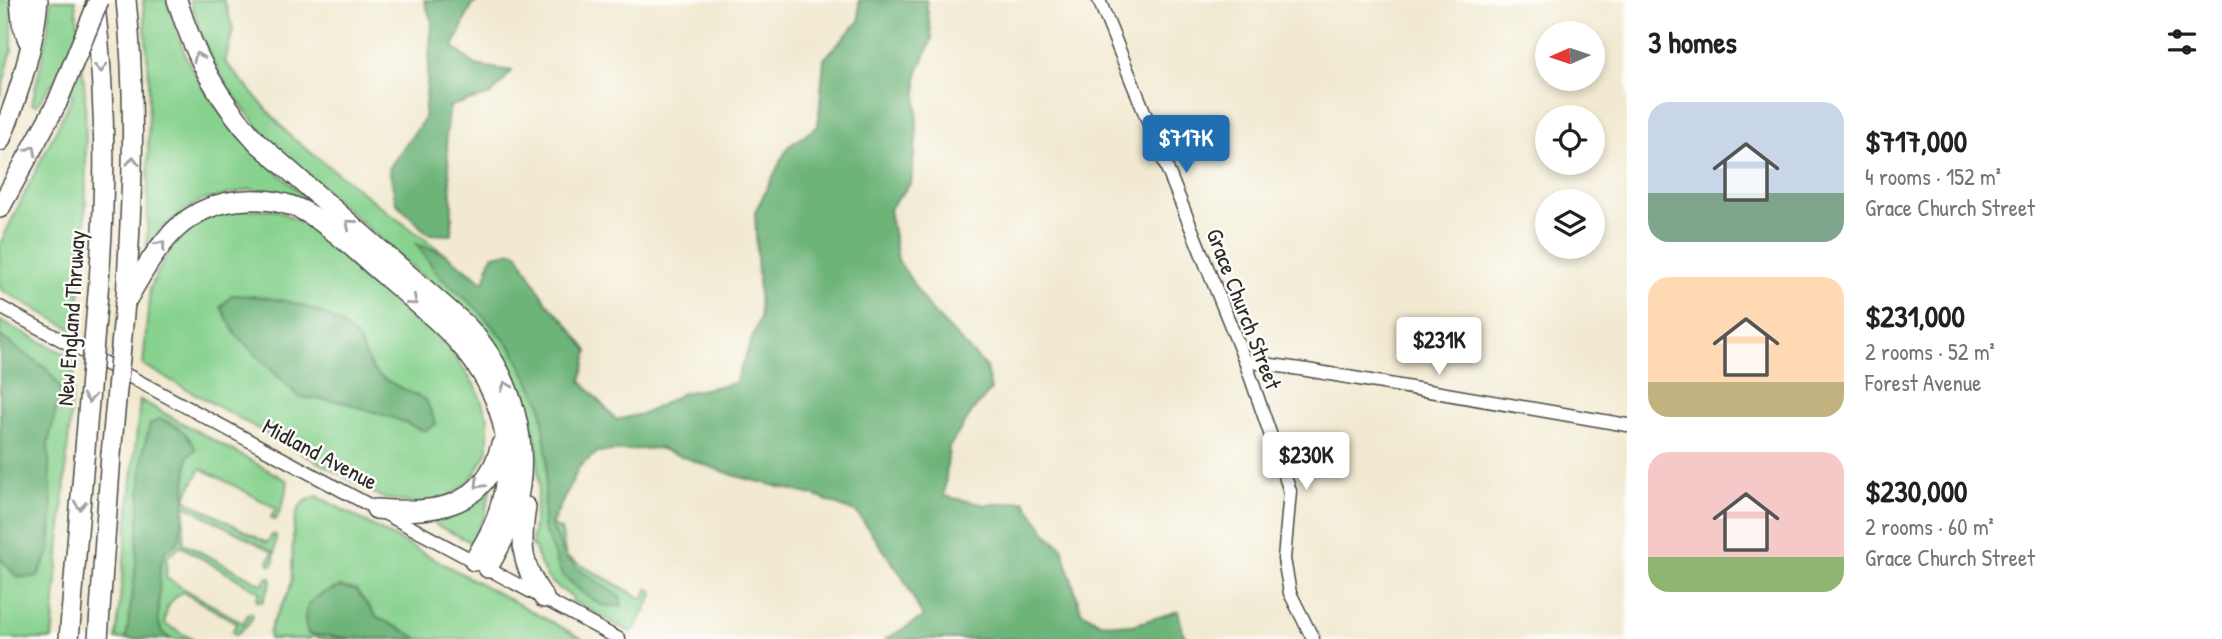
<!DOCTYPE html>
<html lang="en">
<head>
<meta charset="utf-8">
<style>
  :root { --surface:#fff; --page:#f6f6f6; --text:#202124; --muted:#757577; --accent:#1f6fb2 }
  body { margin:0; font-family:"Patrick Hand",sans-serif; background:var(--page); color:var(--text); height:100vh; display:flex; flex-direction:column; font-size:26px; white-space:nowrap }
  * { box-sizing:border-box; margin:0 }
  p { font-size:23px; color:var(--muted) }
  .icon { flex:none; width:38px; height:38px; fill:none; stroke:currentColor; stroke-width:2; stroke-linecap:round; stroke-linejoin:round }
  .map { position:relative; flex:1; overflow:hidden }
  .details { display:flex; flex-direction:column; background:var(--surface); width:595px }
  .details>* { flex:none }
  .needle { width:46px; rotate:267deg }
  .tools { position:absolute; left:1535px; top:21px; display:grid; gap:14px }
  .tools a { display:grid; place-items:center; width:70px; height:70px; border-radius:50%; background:var(--surface); box-shadow:0 4px 10px #0003; font-size:35px }
  .price { position:absolute; translate:-50% -60px; padding:0 16px; border-radius:7px; background:#fff; color:#222; font-size:23px; line-height:46px; filter:drop-shadow(0 2px 4px #0008) }
  .price::after { content:''; position:absolute; left:50%; top:42px; width:21px; height:16px; margin-left:-10px; background:inherit; clip-path:polygon(0 0,100% 0,50% 100%) }
  .price.active { background:var(--accent); color:#fff }
  ul { padding:0; list-style:none }
  li { display:flex; align-items:center; gap:21px; height:175px; padding:0 21px }
  li span { display:grid; place-items:center; flex:none; width:196px; height:140px; border-radius:21px; color:#555 }
  li>.icon { margin-inline-start:auto }
  span .icon { width:84px; height:84px; fill:#fffc; stroke-width:1 }
  li b { font-size:30px }
  h2 { display:flex; justify-content:space-between; align-items:center; height:84px; padding:0 21px; font-size:30px }
  main { display:flex; flex:1; min-height:0 }
  .map>svg:first-child { display:block }
  .green { fill:#87d28e; stroke:#597e5c; stroke-width:2 }
  .forest { fill:#6db479; stroke:#4c7052; stroke-width:2 }
  .lines { fill:none; stroke-linecap:round; stroke-linejoin:round }
  .tertiary-casing { stroke:#494844; stroke-width:15 }
  .motorway-casing { stroke:#494844; stroke-width:22 }
  .tertiary { stroke:#fff; stroke-width:12 }
  .motorway { stroke:#fff; stroke-width:19 }
  .motorway-bridge-casing { stroke:#494844; stroke-width:22; stroke-linecap:butt }
  .motorway-bridge { stroke:#fff; stroke-width:19 }
  .oneway { stroke:#a0a0a0 }
  .labels { text-anchor:middle; stroke-width:5; stroke-linejoin:round; paint-order:stroke }
  .street-label { font-size:23px; fill:#2b2b2b; stroke:#fdfcf7 }
</style>
</head>
<body>
<main>
<div class="map">
<svg width="1627" height="639" viewBox="0 0 1627 639">
  <rect width="100%" height="100%" fill="#fdfcf7"/>
  <filter id="ink" filterUnits="userSpaceOnUse"><feTurbulence type="fractalNoise" baseFrequency=".0143" numOctaves="2"/><feDisplacementMap in="SourceGraphic" scale="14" xChannelSelector="R" yChannelSelector="G"/><feConvolveMatrix kernelMatrix="1 2 1 2 8 2 1 2 1" color-interpolation-filters="sRGB"/></filter>
  <filter id="wash" filterUnits="userSpaceOnUse"><feTurbulence type="fractalNoise" baseFrequency=".00686" numOctaves="4" result="noise"/><feDisplacementMap in="SourceGraphic" scale="28" xChannelSelector="R" yChannelSelector="G"/><feGaussianBlur stdDeviation="1.57" result="paint"/><feColorMatrix in="noise" values="0 0 0 0 0 0 0 0 0 0 0 0 0 0 0 0 0 1.4 0 .05"/><feComposite in="paint" operator="in"/></filter>
  <g filter="url(#wash)">
    <rect width="100%" height="100%" fill="#f1e9d0"/>
    <g class="green">
      <path d="M0 0H12V49L0 97Z"/>
      <path d="M51 0H75L85 92 86 179 85 231 77 332 0 289V244L73 95 52 83 37 105 32 104 47 36Z"/>
      <path d="M143 0H167C174 20 179 42 188 61 219 124 276 171 327 217L295 199 251 189 200 201 161 228 147 251 149 80Z"/>
      <path d="M190 0H224L233 29 225 62 291 137 389 213 485 283 579 467 551 525 561 530 566 557 643 599 648 589 651 590 653 595 634 630 630 632 572 601 573 597C547 582 543 576 535 548L531 546 539 486 537 447 528 409 513 371 483 330 268 140 227 87 206 49Z"/>
      <path d="M274 209 309 226 447 346 476 387 488 418V451L470 482 448 498 415 504 383 498 143 365 150 288 165 258 182 234 206 218 235 210Z"/>
      <path d="M0 321 75 359 52 639H0Z"/>
      <path d="M140 400 288 481C287 492 281 510 276 519L274 520 271 517 276 508 201 468 186 496V500L267 543 272 535H276L274 562 272 565 269 564 268 562 273 552 185 505 183 543 263 585 267 578 270 577 272 580 262 602H259L256 600 260 592 180 546 167 557 166 578 243 623 249 613H252L253 616 250 622 236 635 232 632 237 623 182 592C169 602 165 608 165 624L192 639H116Z"/>
      <path d="M491 486 485 515 472 543 436 525 434 520C459 512 472 503 491 486Z"/>
      <path d="M317 496 583 639H326L311 636 310 639H269C268 620 287 604 291 584 294 566 290 522 299 508 303 501 310 499 317 496Z"/>
    </g>
    <g class="forest">
      <path d="M424 0H479L472 5 453 47 475 65 512 71 491 95 450 106 446 136 452 203V235L428 234 396 203 389 168 424 119 432 22Z"/>
      <path d="M859 0H926L932 39 917 74V131L911 183 889 209 898 260 929 308 986 367 991 390 975 408 949 447 944 496 986 505 1024 501 1049 536 1062 547 1081 611 1100 623 1133 625 1178 611 1185 639H886L923 617 902 576 857 513 816 496 736 476 658 448 598 452 579 467 551 525 566 557 577 568 620 597 622 607 601 605 583 593 562 575 543 527 547 459 541 404 512 348 476 308 440 277 416 244 444 253 484 283 490 260 494 255 513 251 518 254 546 302 564 320 588 351 581 381 616 420 646 413 683 393 735 383 760 318 755 212 788 147 818 126 824 59 859 21Z"/>
      <path d="M232 295C273 296 321 305 353 334 363 343 365 361 374 371 386 383 411 392 426 400L436 424 424 431 396 419 343 402 299 397 236 335 221 307Z"/>
      <path d="M0 336 48 370 61 389 48 444 52 509 50 551 37 577H17L0 558Z"/>
      <path d="M160 419C179 426 187 431 196 450L188 456 183 517 178 542 165 551 160 567 158 621 163 633 171 639H126L135 575 143 452 150 424Z"/>
      <path d="M340 587 356 590 377 617 418 638 365 639 308 634C298 604 314 595 340 587Z"/>
    </g>
  </g>
  <g filter="url(#ink)">
    <g class="lines">
      <g class="tertiary-casing">
        <g id="tertiary">
          <path d="M1099 0 1245 361 1290 491 1284 559 1290 593 1313 639"/>
          <path d="M0 307 619 639"/>
          <path d="M1245 361 1307 370 1627 425"/>
        </g>
      </g>
      <g class="motorway-casing">
        <g id="motorway">
          <path d="M20 0 22 23 28 40"/>
          <path d="M177 0C195 57 217 99 258 143L466 325C512 373 533 444 515 510 510 530 498 549 488 568"/>
          <path d="M95 5C106 96 106 189 99 281"/>
          <path d="M0 141C18 97 34 47 38 0"/>
          <path d="M0 208 57 103"/>
          <path d="M126 298C132 199 137 99 126 0"/>
          <path d="M125 303C155 251 180 202 248 200 270 199 290 203 309 214 336 230 359 254 383 274 408 296 436 317 458 342 503 392 520 454 496 519 491 533 482 547 474 561"/>
          <path d="M526 507C520 546 521 565 544 598"/>
          <path d="M376 509C433 514 484 510 501 445"/>
          <path d="M69 639 86 437"/>
          <path d="M98 639 111 455"/>
        </g>
      </g>
      <use href="#tertiary" class="tertiary"/>
      <use href="#motorway" class="motorway"/>
      <g class="motorway-bridge-casing">
        <g id="motorway-bridge">
          <path d="M57 103 99 0"/>
          <path d="M86 437 99 281"/>
          <path d="M111 455 125 303"/>
        </g>
      </g>
      <use href="#motorway-bridge" class="motorway-bridge"/>
    </g>
    <defs><path id="oneway-chevron" d="M-2-3.5L2.5 0L-2 3.5" fill="none" stroke-width="1.6" stroke-linecap="round" stroke-linejoin="round" transform="scale(1.75)"/></defs>
    <g class="oneway">
      <use href="#oneway-chevron" transform="translate(198 57) rotate(-115)"/>
      <use href="#oneway-chevron" transform="translate(101 68) rotate(85)"/>
      <use href="#oneway-chevron" transform="translate(32 150) rotate(-62)"/>
      <use href="#oneway-chevron" transform="translate(133 161) rotate(-89)"/>
      <use href="#oneway-chevron" transform="translate(350 224) rotate(-139)"/>
      <use href="#oneway-chevron" transform="translate(161 245) rotate(-51)"/>
      <use href="#oneway-chevron" transform="translate(413 301) rotate(41)"/>
      <use href="#oneway-chevron" transform="translate(506 386) rotate(-111)"/>
      <use href="#oneway-chevron" transform="translate(89 398) rotate(95)"/>
      <use href="#oneway-chevron" transform="translate(479 484) rotate(134)"/>
      <use href="#oneway-chevron" transform="translate(80 505) rotate(95)"/>
    </g>
  </g>
  <g class="labels">
    <g class="street-label">
      <text transform="translate(1244 309) rotate(69)" y="8">Grace Church Street</text>
      <text transform="translate(71 318) rotate(-86)" y="8">New England Thruway</text>
      <text transform="translate(320 454) rotate(28)" y="8">Midland Avenue</text>
    </g>
  </g>
</svg>
<div class="tools">
<a><svg class="needle" viewBox="-14 -14 28 28"><path d="M0-13l5 13h-10z" fill="#e53935"/><path d="M0 13l5-13h-10z" fill="#757577"/></svg></a>
<a><svg class="icon" aria-label="locate" viewBox="0 0 24 24"><circle cx="12" cy="12" r="6"/><path d="M12 2v4M12 18v4M2 12h4M18 12h4"/></svg></a>
<a><svg class="icon" aria-label="layers" viewBox="0 0 24 24"><path d="M12 4l9 5-9 5-9-5zM3 14l9 5 9-5"/></svg></a>
</div>
<b class="price active" style="left:1186px;top:175px">$717K</b>
<b class="price" style="left:1439px;top:377px">$231K</b>
<b class="price" style="left:1306px;top:492px">$230K</b>
</div>
<section class="details">
<h2>3 homes<svg class="icon" aria-label="filters" viewBox="0 0 24 24"><path d="M4 7h16M4 17h16"/><circle cx="9" cy="7" r="2"/><circle cx="15" cy="17" r="2"/></svg></h2>
<ul>
<li><span style="background:linear-gradient(#c9d6e8 65%,#7fa58c 0)"><svg class="icon" aria-label="home" viewBox="0 0 24 24"><path d="M3 11l9-7 9 7M6 9v11h12V9"/></svg></span><div><b>$717,000</b><p>4 rooms · 152 m²</p><p>Grace Church Street</p></div></li>
<li><span style="background:linear-gradient(#ffd9b3 75%,#c2b280 0)"><svg class="icon" aria-label="home" viewBox="0 0 24 24"><path d="M3 11l9-7 9 7M6 9v11h12V9"/></svg></span><div><b>$231,000</b><p>2 rooms · 52 m²</p><p>Forest Avenue</p></div></li>
<li><span style="background:linear-gradient(#f6c9c9 75%,#8fb573 0)"><svg class="icon" aria-label="home" viewBox="0 0 24 24"><path d="M3 11l9-7 9 7M6 9v11h12V9"/></svg></span><div><b>$230,000</b><p>2 rooms · 60 m²</p><p>Grace Church Street</p></div></li>
</ul>
</section>
</main>
</body>
</html>
